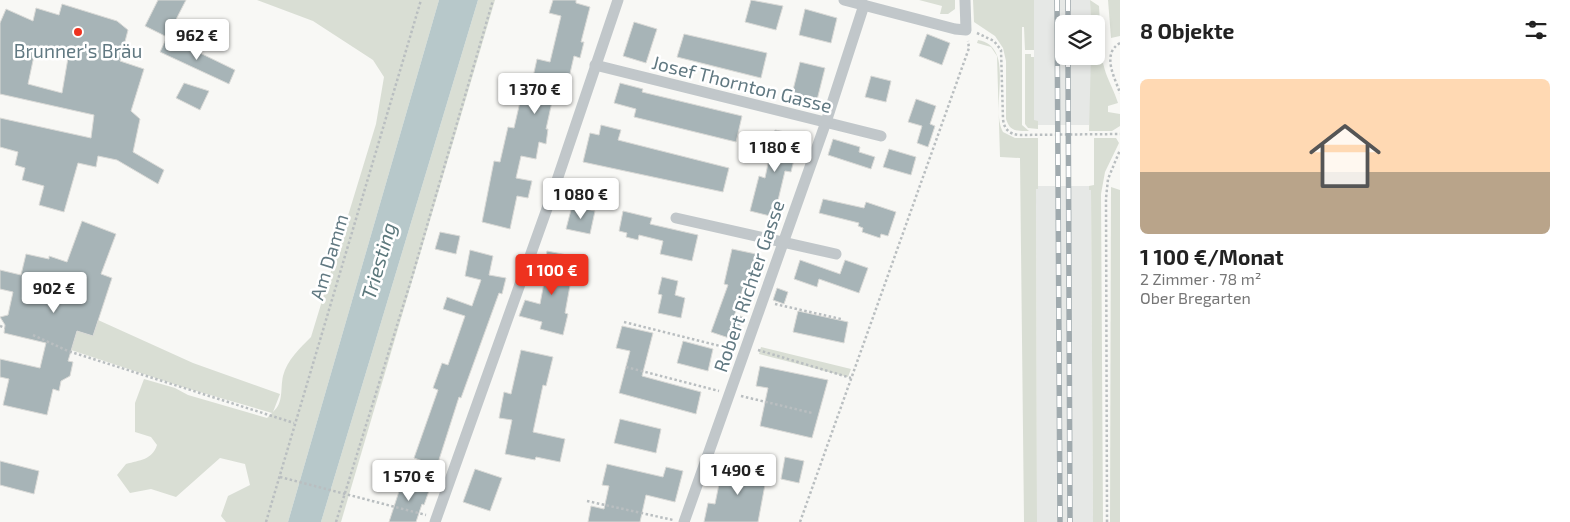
<!DOCTYPE html>
<html lang="de">
<head>
<meta charset="utf-8">
<style>
  :root { --surface:#fff; --page:#f2f2f2; --text:#222; --muted:#767676; --line:#e0e0e0; --accent:#ee321f }
  body { margin:0; font-family:"Exo 2",sans-serif; background:var(--page); color:var(--text); height:100vh; display:flex; flex-direction:column; font-size:19px; white-space:nowrap }
  * { box-sizing:border-box; margin:0 }
  p { font-size:16px; color:var(--muted) }
  .icon { flex:none; width:28px; height:28px; fill:none; stroke:currentColor; stroke-width:2; stroke-linecap:round; stroke-linejoin:round }
  .map { position:relative; flex:1; overflow:hidden }
  .drawer { display:flex; flex-direction:column; background:var(--surface); width:450px }
  .drawer>* { flex:none }
  .tools { position:absolute; left:1055px; top:15px; display:grid; gap:10px }
  .tools a { display:grid; place-items:center; width:50px; height:50px; border-radius:8px; background:var(--surface); box-shadow:0 2px 8px #0003; font-size:25px }
  .price { position:absolute; translate:-50% -42px; padding:0 11px; border-radius:5px; background:#fff; color:#222; font-size:16px; line-height:32px; filter:drop-shadow(0 1px 2px #0008) }
  .price::after { content:''; position:absolute; left:50%; top:30px; width:15px; height:11px; margin-left:-8px; background:inherit; clip-path:polygon(0 0,100% 0,50% 100%) }
  .price.selected { background:var(--accent); color:#fff }
  ul { padding:0; list-style:none }
  li { display:grid; align-content:center; gap:10px; height:265px; padding:0 20px }
  li+li { border-top:1px solid var(--line) }
  li span { display:grid; place-items:center; height:155px; border-radius:8px; color:#555 }
  li>.icon { margin-inline-start:auto }
  span .icon { width:90px; height:90px; fill:#fffc; stroke-width:1 }
  li b { font-size:21px }
  h2 { display:flex; justify-content:space-between; align-items:center; height:60px; padding:0 20px; font-size:21px }
  main { display:flex; flex:1; min-height:0 }
  .map>svg:first-child { display:block }
  .built { fill:#e6e8e6 }
  .green { fill:#d9ded4 }
  .water { fill:#b7c8ca }
  .building { fill:#a7b4b7; stroke:#dadad7; fill-rule:evenodd }
  .lines { fill:none; stroke-linecap:round; stroke-linejoin:round }
  .path { stroke:#b9bec0; stroke-width:2.5; stroke-dasharray:2.5 2.5; stroke-linecap:butt }
  .street { stroke:#c1c7ca; stroke-width:11 }
  .rail-casing { stroke:#a0aaae; stroke-width:5.5 }
  .rail { stroke:#fff; stroke-width:4; stroke-dasharray:11; stroke-linecap:butt }
  .poi-dot { fill:#ee321f; stroke:#fff; stroke-width:2 }
  .labels { text-anchor:middle; stroke-width:5; stroke-linejoin:round; paint-order:stroke }
  .poi-label { font-size:19px; fill:#617982; stroke:#fff }
  .street-label { font-size:19px; fill:#617982; stroke:#fff }
  .water-label { font-size:20px; font-style:italic; fill:#5c787c; stroke:#fff }
</style>
</head>
<body>
<main>
<div class="map">
<svg width="1120" height="522" viewBox="0 0 1120 522">
  <rect width="100%" height="100%" fill="#f8f8f5"/>
  <g class="built">
    <path d="M1034 0H1090L1091 24H1064V56H1091V118L1089 125H1038V121H1034Z"/>
    <path d="M1038 186H1089V190H1091L1093 522H1037L1036 189Z"/>
  </g>
  <g class="green">
    <path d="M257 0H439L288 522H226L221 516 228 496 250 485 245 464 220 458 176 497 151 489 130 493 117 475 126 464C140 460 152 460 157 445L151 437 135 432V403L144 379 175 388 188 395 267 418 272 413 186 388 71 350 77 331 93 336 98 320 193 363 280 394 273 412C284 402 280 390 283 376 287 360 300 348 311 337L376 124 384 77 373 60 313 21Z"/>
    <path d="M478 0H495L341 522H321Z"/>
    <path d="M919 0H955V9L948 14H940L942 6Z"/>
    <path d="M973 0H1034V50H1025L1024 27H1022V125L1029 131C1017 131 1010 132 1006 119V61L1003 48 995 36 974 22Z"/>
    <path d="M1090 0 1099 6 1101 40 1105 42C1096 63 1112 83 1118 103L1108 106V112L1120 114V126L1112 131H1089L1091 56H1096V24H1091Z"/>
    <path d="M1108 0H1120V36L1111 38Z"/>
    <path d="M978 40C1017 47 989 107 1003 132L1015 138H1038V189H1036L1037 522H1024L1020 158 1000 157 997 56 991 47 977 43Z"/>
    <path d="M1025 54H1031V57H1034V120L1038 121V129L1028 128 1025 124Z"/>
    <path d="M1094 138H1116L1119 143 1105 172 1101 194 1103 522H1093L1091 190H1089V186L1094 185Z"/>
    <path d="M1111 187 1120 190V522H1110Z"/>
    <path d="M761 347 851 369 848 377 759 354Z"/>
  </g>
  <path class="water" d="M439 0H478L321 522H288Z"/>
  <g class="building">
    <path d="M158 0H186L167 37 145 26Z"/>
    <path d="M553 0H576V3L590 7 581 42H584L580 58 574 56 566 91 555 88 546 129H548L546 144 539 142 536 159 521 156 516 178 532 181 528 198 517 196 510 229 482 222 494 161 500 162 508 127 514 128 522 93 529 95 537 59 550 62 561 16 549 13Z"/>
    <path d="M751 0 783 6 776 30 745 22Z"/>
    <path d="M62 4 117 21 128 30 120 61 144 69 131 111 140 119 133 152 164 170 158 184 117 160 98 156 96 167 78 163 64 212 39 205 44 186 22 180 25 168 15 165 18 152 0 147V118L91 138 94 115 0 94V23L6 9 33 21 36 8 59 15ZM35 51 68 58 62 93 28 84Z"/>
    <path d="M805 9 837 18 831 43 799 35Z"/>
    <path d="M634 22 657 29 646 63 623 56Z"/>
    <path d="M684 34 767 53 761 78 677 57Z"/>
    <path d="M927 34 950 43 942 65 919 56Z"/>
    <path d="M167 37 235 70 229 84 160 52Z"/>
    <path d="M800 62 825 68 817 100 792 94Z"/>
    <path d="M871 76 891 81 886 102 865 97Z"/>
    <path d="M184 83 209 91 200 110 176 98Z"/>
    <path d="M620 83 643 89 642 92 742 116 736 142 634 117 636 109 614 103Z"/>
    <path d="M916 99 936 106 930 124 935 126 928 147 917 143 922 126 908 122Z"/>
    <path d="M601 125 621 130 618 140 729 168 723 192 583 162 590 133 599 135Z"/>
    <path d="M775 130 800 135 791 172 785 171 774 217 750 211 759 176 765 178Z"/>
    <path d="M833 139 860 147 859 152 875 157 871 169 828 155Z"/>
    <path d="M889 149 916 157 911 175 883 167Z"/>
    <path d="M823 199 864 208 866 202 896 212 888 236 881 234 880 238 862 232 863 228 858 226 859 223 819 213Z"/>
    <path d="M572 206 595 211 590 234 566 229Z"/>
    <path d="M623 211 652 218 650 224 698 235 692 261 660 254 663 241 639 235 638 240 626 237 627 233 619 231Z"/>
    <path d="M82 221 116 234 101 274 112 278 93 336 77 331 68 361 73 362 70 376 61 381 59 391 53 389 47 415 3 405 9 379 0 377V359L40 368 46 343 4 333 5 325 0 317 8 315 13 292 0 289V270L21 275 26 254 49 259V256L67 262Z"/>
    <path d="M440 232 460 236 456 254 435 249Z"/>
    <path d="M732 249 756 254 748 289 743 288 735 314 743 317 735 340 711 332 728 285 724 284Z"/>
    <path d="M470 250 493 256 489 275 506 278 502 294 499 293 461 398 459 397 437 466 414 458 438 390 433 388 442 363 448 365 465 316 443 309 447 297 472 306 481 280 465 276Z"/>
    <path d="M547 251 567 255 564 268 573 269 565 313 568 314 563 335 540 329 542 322 519 316 525 300 540 304 547 267H544Z"/>
    <path d="M800 260 840 274 845 260 868 268 859 293 819 279 817 287 794 279Z"/>
    <path d="M662 277 678 281 675 295 685 298 681 318 658 313 662 295 658 294Z"/>
    <path d="M777 288 788 292 784 304 773 300Z"/>
    <path d="M798 311 848 322 844 343 793 332Z"/>
    <path d="M622 326 653 333 642 376 701 392 696 414 619 393 630 351 616 348Z"/>
    <path d="M683 341 713 349 708 371 677 363Z"/>
    <path d="M521 350 553 357 546 386 543 385 533 432 565 439 560 462 536 457 535 460 505 454 512 420 499 418 504 392 511 394Z"/>
    <path d="M760 366 828 380 812 438 760 426 768 388 756 386Z"/>
    <path d="M620 419 661 429 656 453 614 443Z"/>
    <path d="M785 457 804 461 799 483 781 479Z"/>
    <path d="M0 461 39 471 34 494 0 485Z"/>
    <path d="M607 464 663 477 666 467 683 471 675 502 646 495 640 522H588L591 506 604 509 609 486 602 485Z"/>
    <path d="M723 464 767 474 758 522H704L708 503 715 504Z"/>
    <path d="M475 469 502 478 490 511 463 502Z"/>
    <path d="M403 479 430 488 424 505 422 504 416 522H389Z"/>
  </g>
  <g class="lines">
    <g class="path">
      <path d="M977 33 994 41 1001 50 1003 119C1004 129 1009 134 1019 135L1120 134"/>
      <path d="M1120 43C1101 54 1115 78 1120 93"/>
      <path d="M775 304 841 319"/>
      <path d="M624 322 732 349"/>
      <path d="M0 326 5 328"/>
      <path d="M33 335 68 351 294 423"/>
      <path d="M758 350 851 378"/>
      <path d="M626 367 719 391"/>
      <path d="M741 396 812 413"/>
      <path d="M280 477 426 515"/>
      <path d="M587 501 673 520"/>
      <path d="M266 522 421 0"/>
      <path d="M336 522 412 277 493 0"/>
      <path d="M800 522 969 48 968 41"/>
      <path d="M1107 522 1106 198 1108 179 1120 150"/>
    </g>
    <g class="street">
      <path d="M844 0 955 29 966 30 965 0"/>
      <path d="M595 65 881 136"/>
      <path d="M554 189 605 198"/>
      <path d="M676 218 836 254"/>
      <path d="M435 522 554 189 618 0"/>
      <path d="M684 522 826 122 864 5"/>
    </g>
    <g class="rail-casing">
      <g id="rail">
        <path d="M1057 0 1060 522"/>
        <path d="M1068 0V24"/>
        <path d="M1068 56 1070 522"/>
      </g>
    </g>
    <use href="#rail" class="rail"/>
  </g>
  <circle class="poi-dot" cx="78" cy="32" r="5"/>
  <g class="labels">
    <g class="poi-label">
      <text x="78" y="58">Brunner's Bräu</text>
    </g>
    <g class="street-label">
      <text transform="translate(742 84) rotate(14)" y="7">Josef Thornton Gasse</text>
      <text transform="translate(329 257) rotate(-73)" y="7">Am Damm</text>
      <text transform="translate(749 286) rotate(-71)" y="7">Robert Richter Gasse</text>
    </g>
    <g class="water-label">
      <text transform="translate(379 261) rotate(-74)" y="7">Triesting</text>
    </g>
  </g>
</svg>
<div class="tools">
<a><svg class="icon" aria-label="layers" viewBox="0 0 24 24"><path d="M12 4l9 5-9 5-9-5zM3 14l9 5 9-5"/></svg></a>
</div>
<b class="price" style="left:197px;top:61px">962 €</b>
<b class="price" style="left:535px;top:115px">1 370 €</b>
<b class="price" style="left:775px;top:173px">1 180 €</b>
<b class="price" style="left:581px;top:220px">1 080 €</b>
<b class="price selected" style="left:552px;top:296px">1 100 €</b>
<b class="price" style="left:54px;top:314px">902 €</b>
<b class="price" style="left:738px;top:496px">1 490 €</b>
<b class="price" style="left:409px;top:502px">1 570 €</b>
</div>
<section class="drawer">
<h2>8 Objekte<svg class="icon" aria-label="filters" viewBox="0 0 24 24"><path d="M4 7h16M4 17h16"/><circle cx="9" cy="7" r="2"/><circle cx="15" cy="17" r="2"/></svg></h2>
<ul>
<li><span style="background:linear-gradient(#ffd9b3 60%,#b9a48a 0)"><svg class="icon" aria-label="home" viewBox="0 0 24 24"><path d="M3 11l9-7 9 7M6 9v11h12V9"/></svg></span><div><b>1 100 €/Monat</b><p>2 Zimmer · 78 m²</p><p>Ober Bregarten</p></div></li>
</ul>
</section>
</main>
</body>
</html>
